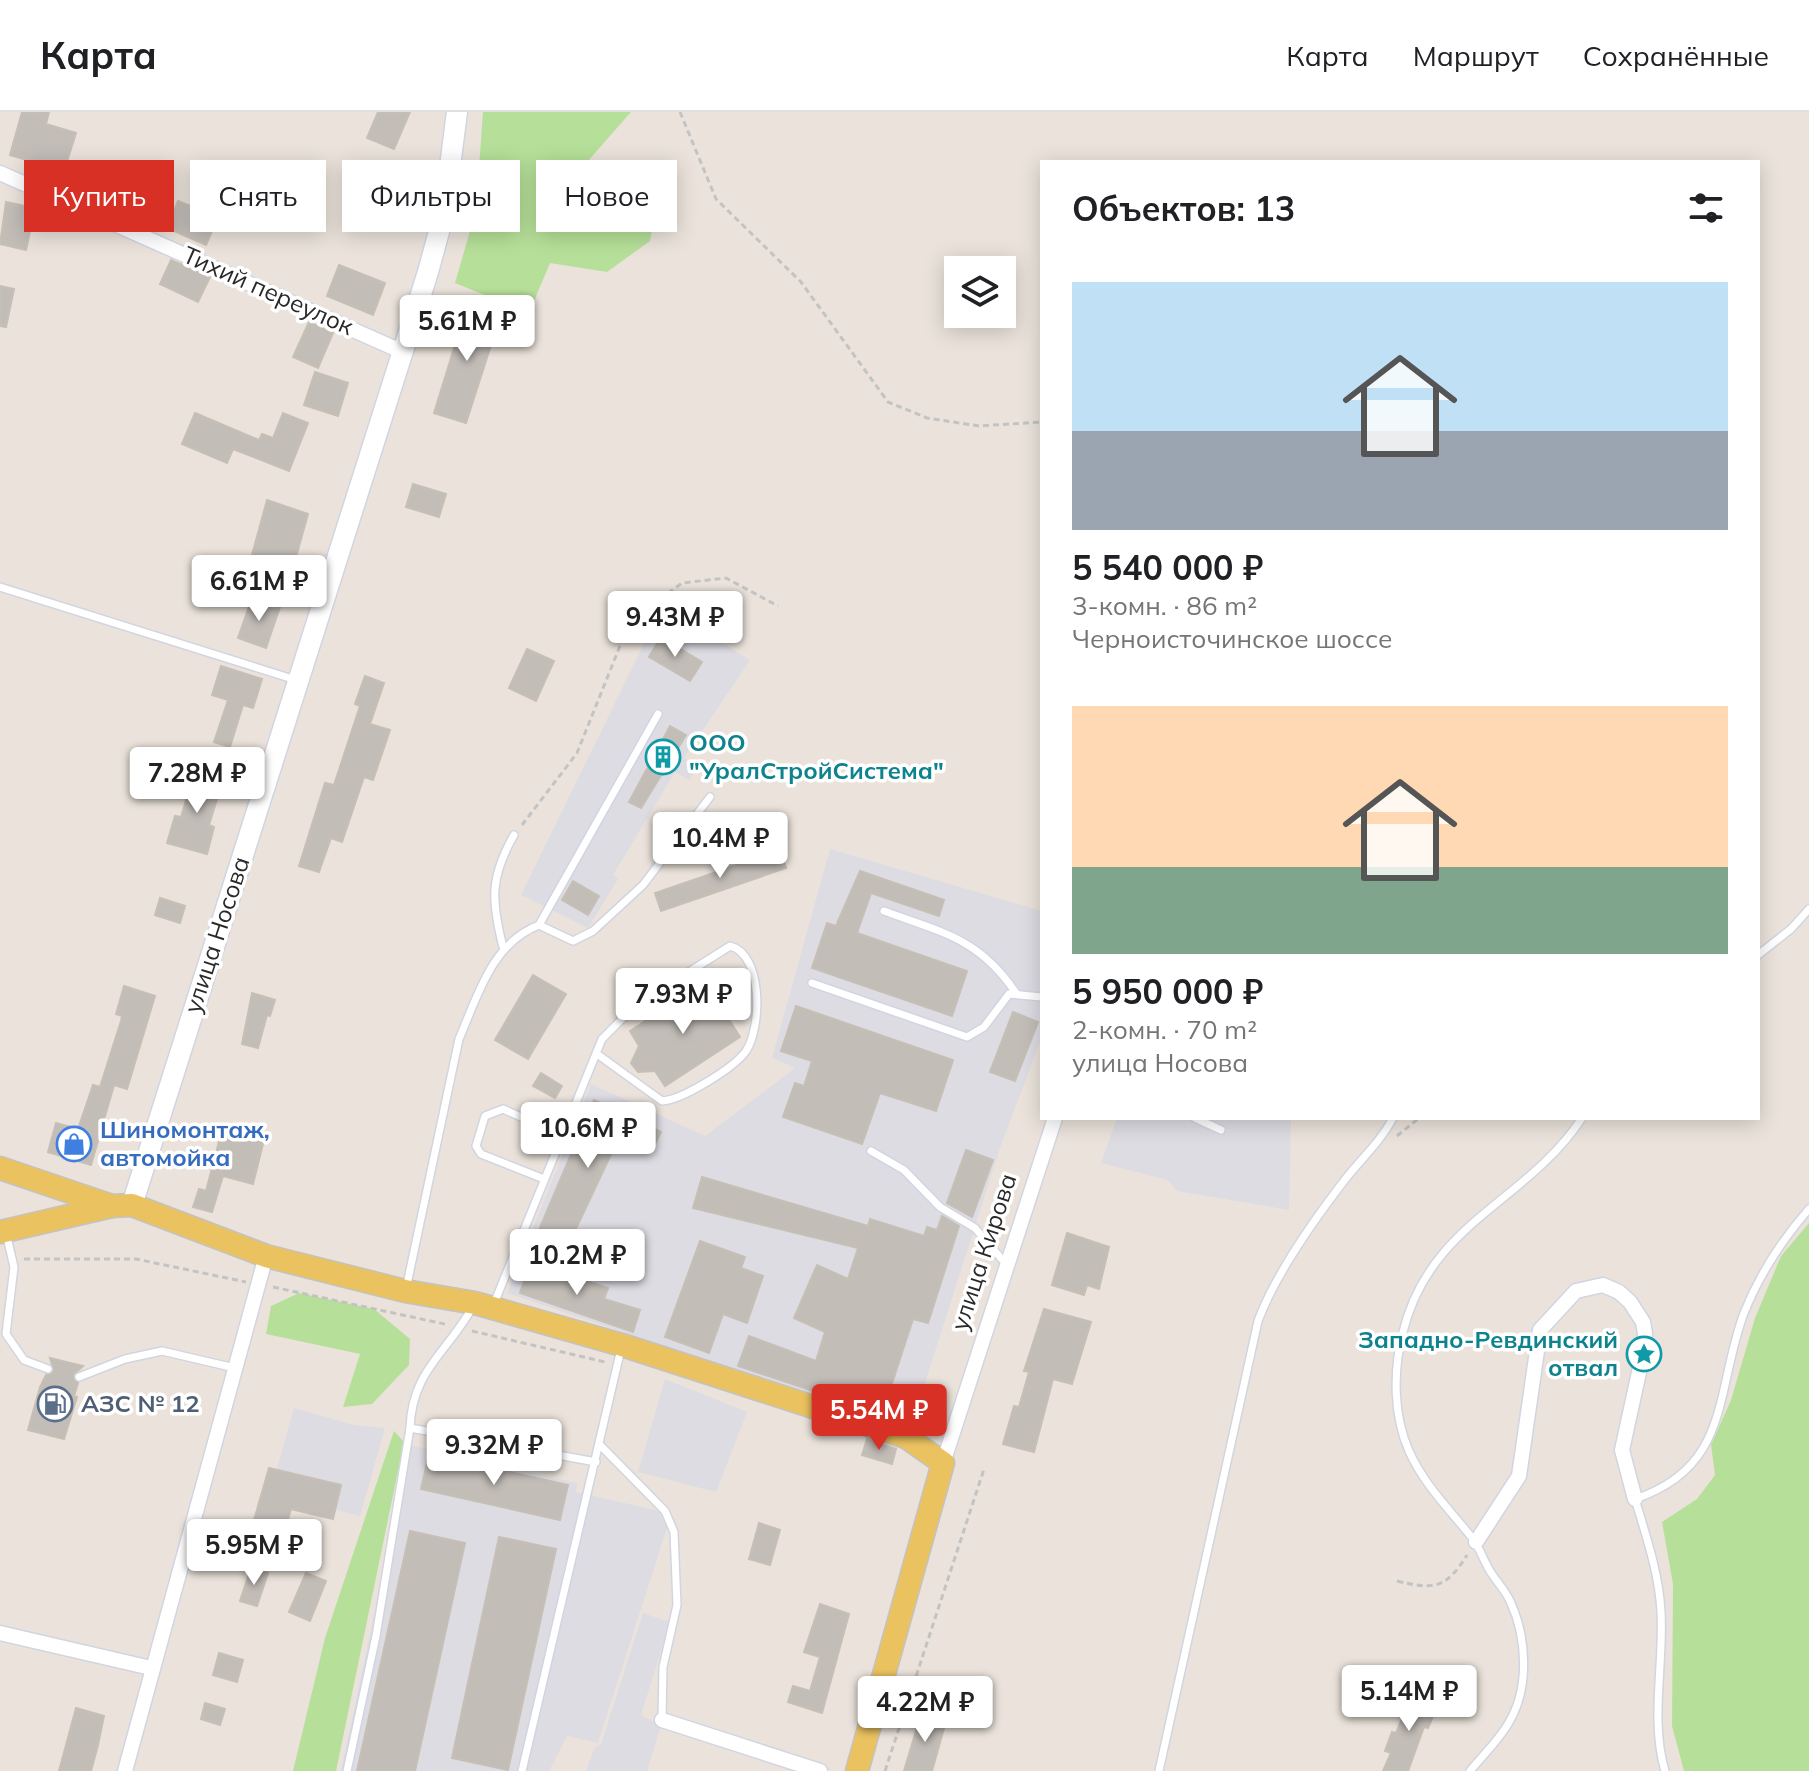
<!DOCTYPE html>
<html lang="ru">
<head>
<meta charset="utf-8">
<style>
  :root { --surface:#fff; --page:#f2f2f2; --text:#202124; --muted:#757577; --line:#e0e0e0; --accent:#d93025 }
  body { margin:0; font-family:Mulish,sans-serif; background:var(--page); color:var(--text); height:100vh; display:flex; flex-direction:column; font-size:30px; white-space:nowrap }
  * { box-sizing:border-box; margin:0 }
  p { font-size:26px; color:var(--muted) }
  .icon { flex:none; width:44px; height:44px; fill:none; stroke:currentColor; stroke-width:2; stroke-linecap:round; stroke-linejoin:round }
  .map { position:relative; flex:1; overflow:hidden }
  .drawer { position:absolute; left:1040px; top:48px; width:720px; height:960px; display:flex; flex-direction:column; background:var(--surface); border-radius:0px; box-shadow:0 4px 20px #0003 }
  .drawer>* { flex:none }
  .top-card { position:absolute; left:24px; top:48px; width:760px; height:72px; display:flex; gap:16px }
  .controls { position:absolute; left:944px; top:144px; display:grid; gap:16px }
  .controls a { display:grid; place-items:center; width:72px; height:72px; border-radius:0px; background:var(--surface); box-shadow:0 4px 20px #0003; font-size:40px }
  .price { position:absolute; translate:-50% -68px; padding:0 18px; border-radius:8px; background:#fff; color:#222; font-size:26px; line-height:52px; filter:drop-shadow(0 2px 4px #0008) }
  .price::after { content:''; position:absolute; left:50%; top:48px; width:24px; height:18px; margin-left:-12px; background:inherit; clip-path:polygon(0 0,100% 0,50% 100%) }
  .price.selected { background:var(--accent); color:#fff }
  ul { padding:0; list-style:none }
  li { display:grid; align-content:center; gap:16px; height:424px; padding:0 32px }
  li span { display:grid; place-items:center; height:248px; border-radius:0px; color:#555 }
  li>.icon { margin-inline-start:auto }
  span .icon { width:144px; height:144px; fill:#fffc; stroke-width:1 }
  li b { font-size:34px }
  h2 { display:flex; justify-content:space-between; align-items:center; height:96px; padding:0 32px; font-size:34px }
  .tag { padding:0 28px; border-radius:0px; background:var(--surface); box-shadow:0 4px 20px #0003; font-size:28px; line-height:72px }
  .tag.selected { background:var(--accent); color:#fff }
  header { display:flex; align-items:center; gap:48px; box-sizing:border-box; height:112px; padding:0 40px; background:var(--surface); border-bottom:2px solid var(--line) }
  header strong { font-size:38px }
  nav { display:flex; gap:44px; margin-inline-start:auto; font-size:28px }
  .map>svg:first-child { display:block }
  .industrial { fill:#dddce3 }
  .green { fill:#b6e099 }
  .building { fill:#c3bdb8; stroke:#c6bfb5; stroke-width:2 }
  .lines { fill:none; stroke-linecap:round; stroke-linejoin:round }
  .lane-casing { stroke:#d1d5e1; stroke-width:10 }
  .street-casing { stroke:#d1d5e1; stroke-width:17 }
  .secondary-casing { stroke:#d1d5e1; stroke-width:23 }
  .primary-casing { stroke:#c3c3c3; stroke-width:25 }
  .path { stroke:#c3c3c3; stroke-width:3; stroke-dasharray:6 4; stroke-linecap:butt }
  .lane { stroke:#fff; stroke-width:7 }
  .street { stroke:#fff; stroke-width:14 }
  .secondary { stroke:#fff; stroke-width:20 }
  .primary { stroke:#ebc260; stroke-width:22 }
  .labels { text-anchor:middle; stroke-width:7; stroke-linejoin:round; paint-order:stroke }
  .street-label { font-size:24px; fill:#292929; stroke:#fff }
  .culture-label { font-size:24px; font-weight:bold; fill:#0d838f; stroke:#fff; text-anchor:start }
  .shop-label { font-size:24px; font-weight:bold; fill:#366cbe; stroke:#fff; text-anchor:start }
  .service-label { font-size:24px; font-weight:bold; fill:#4e5e75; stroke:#fff; text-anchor:start }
</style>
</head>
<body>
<header>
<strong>Карта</strong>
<nav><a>Карта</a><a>Маршрут</a><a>Сохранённые</a></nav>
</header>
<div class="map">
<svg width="1809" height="1659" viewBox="0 0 1809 1659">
  <rect width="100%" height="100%" fill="#ebe3db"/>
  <g class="industrial">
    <path d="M662 495 750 548 684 646 697 654 689 668 675 660 613 763 618 767 588 816 521 783Z"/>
    <path d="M830 737 1042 799V925L1000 1036 910 1318 507 1181 591 972 705 1024 795 956 772 946Z"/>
    <path d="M1117 1006H1291L1289 1098 1177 1079 1168 1068 1101 1051Z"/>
    <path d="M665 1267 747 1300 716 1380 638 1360Z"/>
    <path d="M294 1296 354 1313 385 1316 360 1404 317 1393 268 1388Z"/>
    <path d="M410 1333 577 1371 576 1380 659 1399 667 1416 598 1631 567 1624 549 1659H341Z"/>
    <path d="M643 1501 670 1510 641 1603 661 1614 647 1659H586L594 1637 601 1632Z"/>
  </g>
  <g class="green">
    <path d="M483 0H631L588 49 618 87 654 106 650 129 607 160 550 151 529 201 455 171 476 98Z"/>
    <path d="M1809 1111V1659H1684L1672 1614 1673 1472 1662 1410 1697 1387 1715 1363 1711 1333 1731 1288 1755 1206 1781 1144Z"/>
    <path d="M299 1181 374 1197 410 1227 409 1253 372 1292 343 1295 360 1242 266 1222 271 1194Z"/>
    <path d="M394 1319 404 1330 336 1659H293L325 1526Z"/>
  </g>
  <g class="building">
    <path d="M22 0H49L46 12 76 21 64 59 10 43Z"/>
    <path d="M378 0H410L394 37 367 26Z"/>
    <path d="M178 89 218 105 206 133 167 116Z"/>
    <path d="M6 90 35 96 26 138 0 132Z"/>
    <path d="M171 148 210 165 198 190 160 172Z"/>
    <path d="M339 153 385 171 373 203 327 184Z"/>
    <path d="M0 174 14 177 6 215 0 214Z"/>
    <path d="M468 191 501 202 466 311 434 301Z"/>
    <path d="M309 210 333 221 318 256 293 245Z"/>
    <path d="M315 260 348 271 338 304 304 293Z"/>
    <path d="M195 301 259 328 262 322 273 326 283 301 308 311 289 359 233 337 227 351 182 332Z"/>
    <path d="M413 372 446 382 439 405 406 395Z"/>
    <path d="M267 388 308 402 290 467 249 454Z"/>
    <path d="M252 486 280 495 266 536 238 526Z"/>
    <path d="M661 525 702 550 690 569 649 545Z"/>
    <path d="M527 537 554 549 536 589 509 576Z"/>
    <path d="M221 554 262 567 253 596 243 593 230 635 214 630 228 588 212 583Z"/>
    <path d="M365 564 384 571 370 612 390 618 373 668 364 665 342 730 331 726 319 760 299 754 325 671 334 673 360 594 355 592Z"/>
    <path d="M670 614 686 623 641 696 629 690Z"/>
    <path d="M195 659 223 668 209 713 214 715 207 742 167 731 175 704 181 705Z"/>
    <path d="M780 738 786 756 661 799 655 781Z"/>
    <path d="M860 759 944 788 939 804 871 781 857 821 967 859 952 904 812 856 827 811 836 814Z"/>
    <path d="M573 769 599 784 588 803 562 788Z"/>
    <path d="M160 786 185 794 180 811 155 803Z"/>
    <path d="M533 863 566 882 528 947 495 928Z"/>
    <path d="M705 870 740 925 665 974 655 959 638 960 631 951 639 934 630 919Z"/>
    <path d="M124 874 155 884 127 977 114 973 91 1053 48 1040 56 1011 78 1017 93 973 100 975 121 909 122 904 116 902Z"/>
    <path d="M252 881 275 888 270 904 267 903 258 936 242 932Z"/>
    <path d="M796 894 953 948 936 999 880 981 862 1032 783 1005 795 971 804 974 812 949 781 939Z"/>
    <path d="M1013 900 1038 910 1015 969 990 960Z"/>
    <path d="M541 961 562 974 555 986 533 974Z"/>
    <path d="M594 988 661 1020 653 1036 621 1021 566 1138 536 1125Z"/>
    <path d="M222 1018 264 1028 253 1072 223 1064 212 1100 193 1095 199 1077 206 1079Z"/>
    <path d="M966 1038 993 1048 972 1105 947 1091Z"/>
    <path d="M702 1065 868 1114 870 1107 924 1124 927 1115 937 1118 942 1104 959 1114 928 1211 913 1207 882 1302 738 1254 749 1224 816 1249 825 1220 794 1206 817 1153 848 1167 858 1136 693 1096Z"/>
    <path d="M1067 1121 1109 1135 1099 1177 1087 1173 1084 1183 1052 1173Z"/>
    <path d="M700 1129 745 1145 741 1156 763 1164 747 1211 723 1202 709 1241 665 1225Z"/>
    <path d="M531 1150 608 1176 604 1187 640 1198 633 1220 520 1181Z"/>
    <path d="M1044 1197 1091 1210 1072 1272 1053 1267 1034 1340 1003 1332 1014 1294 1019 1295 1029 1260 1024 1259Z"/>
    <path d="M50 1246 83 1254 73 1263 78 1271 74 1284 77 1285 64 1327 28 1318 40 1275 46 1263 54 1259Z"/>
    <path d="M867 1327 896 1337 892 1352 862 1343Z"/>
    <path d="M429 1342 568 1373 560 1408 421 1377Z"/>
    <path d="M269 1356 341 1373 333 1407 291 1397 281 1431 250 1422Z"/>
    <path d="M759 1411 780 1418 770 1453 749 1447Z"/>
    <path d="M410 1419 465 1431 415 1659H357Z"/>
    <path d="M499 1425 556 1437 508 1658 452 1646Z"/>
    <path d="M251 1456 268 1461 257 1494 240 1489Z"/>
    <path d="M306 1461 326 1469 310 1509 289 1500Z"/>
    <path d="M820 1492 849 1502 822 1601 788 1590 793 1574 810 1579 820 1545 804 1540Z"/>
    <path d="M219 1541 243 1548 237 1570 213 1563Z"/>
    <path d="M1413 1581 1438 1592 1428 1616 1424 1615 1408 1659H1383L1391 1641 1385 1639 1392 1620 1396 1621Z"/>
    <path d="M205 1591 225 1597 220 1613 201 1607Z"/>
    <path d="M76 1596 104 1604 98 1633 91 1659H59Z"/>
    <path d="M921 1602 946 1609 932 1659H904Z"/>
  </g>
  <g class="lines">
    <g class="lane-casing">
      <g id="lane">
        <path d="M0 475 296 568"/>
        <path d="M884 799C943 821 979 826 1016 881"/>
        <path d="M539 813 573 829 593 819 643 773 710 685"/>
        <path d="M503 835C491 788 490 765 514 723"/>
        <path d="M1758 843 1791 817 1809 797"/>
        <path d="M812 871 967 925 984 915 1009 882 1042 885"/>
        <path d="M1195 1006 1221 1018"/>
        <path d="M871 1039 904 1058 940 1095 975 1116 1006 1152"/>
        <path d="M544 1067 481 1042 476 1034 485 1004 503 997 562 1023"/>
        <path d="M6 1121 14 1155 6 1222 24 1248 48 1257"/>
        <path d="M406 1177 459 927C478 883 492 831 539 813L658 602"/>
        <path d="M493 1194 602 927 635 894 730 834C763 842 762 915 746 939 734 956 682 988 662 989L597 942"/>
        <path d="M472 1196C446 1242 412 1259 410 1316L596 1350"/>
        <path d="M79 1265 125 1247 162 1239 235 1256"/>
        <path d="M601 1334 665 1399 674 1420 677 1493 663 1555 662 1608"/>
        <path d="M347 1659 376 1524 410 1316"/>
        <path d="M522 1659 621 1237"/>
        <path d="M1159 1659 1258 1209C1276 1161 1316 1105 1347 1065 1363 1045 1381 1029 1393 1006"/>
        <path d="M1470 1659C1483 1643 1498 1629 1508 1612 1530 1577 1527 1525 1510 1489 1505 1478 1496 1469 1490 1459 1484 1449 1480 1437 1473 1427 1451 1399 1424 1373 1409 1339 1393 1303 1393 1258 1403 1220 1430 1110 1527 1090 1582 1006"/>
        <path d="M1665 1659C1650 1608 1664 1553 1661 1500 1659 1461 1646 1424 1635 1387 1731 1355 1715 1279 1744 1201 1760 1161 1781 1129 1809 1097"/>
      </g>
    </g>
    <g class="street-casing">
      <g id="street">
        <path d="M0 61 403 240"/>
        <path d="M943 1351 1055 1006"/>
        <path d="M1476 1430 1519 1364 1540 1218 1576 1179 1603 1173 1619 1180 1630 1190 1643 1210 1645 1221 1643 1242 1622 1338 1635 1387"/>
        <path d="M0 1521 151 1556"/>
        <path d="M662 1608 820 1659"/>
        <path d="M125 1659 266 1144"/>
      </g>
    </g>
    <g class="secondary-casing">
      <path id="secondary" d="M132 1093 428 160 444 101 457 0"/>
    </g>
    <g class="primary-casing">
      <g id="primary">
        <path d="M0 1056 112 1094 132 1093 266 1144 405 1179 475 1191 622 1233 906 1325 943 1351 857 1659"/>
        <path d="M0 1120 112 1094"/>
      </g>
    </g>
    <g class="path">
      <path d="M680 0 716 87 801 170 888 290 927 306 979 314 1042 310"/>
      <path d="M522 713 577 641 630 509 682 471 726 466 778 494"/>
      <path d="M1397 1024 1419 1006"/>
      <path d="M24 1147H136L246 1170"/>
      <path d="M273 1175 449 1213"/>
      <path d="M472 1219 605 1250"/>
      <path d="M1397 1469C1434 1478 1446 1477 1467 1443"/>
      <path d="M885 1659 984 1357"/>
    </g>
    <use href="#lane" class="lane"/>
    <use href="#street" class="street"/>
    <use href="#secondary" class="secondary"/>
    <use href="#primary" class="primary"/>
  </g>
  <defs>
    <g id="building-ring" transform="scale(1.8)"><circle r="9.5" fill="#fff" stroke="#0f9aa8" stroke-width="1.5"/><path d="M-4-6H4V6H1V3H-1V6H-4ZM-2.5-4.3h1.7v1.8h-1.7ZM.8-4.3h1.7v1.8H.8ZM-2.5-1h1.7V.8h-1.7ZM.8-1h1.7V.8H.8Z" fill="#0f9aa8"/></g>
    <g id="shop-ring" transform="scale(1.8)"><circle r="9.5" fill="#fff" stroke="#3f7fe0" stroke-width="1.5"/><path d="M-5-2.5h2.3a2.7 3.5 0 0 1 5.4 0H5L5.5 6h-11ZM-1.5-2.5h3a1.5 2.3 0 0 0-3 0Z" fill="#3f7fe0"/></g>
    <g id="sight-ring" transform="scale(1.8)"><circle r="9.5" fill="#fff" stroke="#0f9aa8" stroke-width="1.5"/><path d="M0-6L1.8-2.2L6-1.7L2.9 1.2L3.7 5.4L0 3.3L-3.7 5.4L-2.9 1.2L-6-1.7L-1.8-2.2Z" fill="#0f9aa8"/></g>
    <g id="fuel-ring" transform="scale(1.8)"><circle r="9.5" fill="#fff" stroke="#5c6f8a" stroke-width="1.5"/><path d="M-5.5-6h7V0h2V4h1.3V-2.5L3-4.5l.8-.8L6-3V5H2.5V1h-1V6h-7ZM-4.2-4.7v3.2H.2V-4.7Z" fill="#5c6f8a"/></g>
  </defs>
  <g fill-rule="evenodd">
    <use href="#building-ring" x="663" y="645"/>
    <use href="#shop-ring" x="74" y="1032"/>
    <use href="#sight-ring" x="1644" y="1242"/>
    <use href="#fuel-ring" x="55" y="1292"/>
  </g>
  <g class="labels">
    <g class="street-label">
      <text transform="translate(268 179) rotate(24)" y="8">Тихий переулок</text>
      <text transform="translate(217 823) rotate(-72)" y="8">улица Носова</text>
      <text transform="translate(984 1140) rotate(-72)" y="8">улица Кирова</text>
    </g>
    <g class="culture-label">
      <text x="689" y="639">ООО<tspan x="689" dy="28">"УралСтройСистема"</tspan></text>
      <text x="1618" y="1236" text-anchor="end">Западно-Ревдинский<tspan x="1618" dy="28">отвал</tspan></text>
    </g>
    <g class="shop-label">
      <text x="100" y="1026">Шиномонтаж,<tspan x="100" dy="28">автомойка</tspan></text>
    </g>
    <g class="service-label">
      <text x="81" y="1300">АЗС № 12</text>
    </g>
  </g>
</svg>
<div class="controls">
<a><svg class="icon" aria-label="layers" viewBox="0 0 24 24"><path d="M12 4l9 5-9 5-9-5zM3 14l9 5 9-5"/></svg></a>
</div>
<b class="price" style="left:467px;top:251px">5.61M ₽</b>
<b class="price" style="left:259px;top:511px">6.61M ₽</b>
<b class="price" style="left:675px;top:547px">9.43M ₽</b>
<b class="price" style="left:197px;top:703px">7.28M ₽</b>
<b class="price" style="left:720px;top:768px">10.4M ₽</b>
<b class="price" style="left:683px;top:924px">7.93M ₽</b>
<b class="price" style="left:588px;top:1058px">10.6M ₽</b>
<b class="price" style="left:577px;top:1185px">10.2M ₽</b>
<b class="price selected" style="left:879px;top:1340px">5.54M ₽</b>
<b class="price" style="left:494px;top:1375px">9.32M ₽</b>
<b class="price" style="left:254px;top:1475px">5.95M ₽</b>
<b class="price" style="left:1409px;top:1621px">5.14M ₽</b>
<b class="price" style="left:925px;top:1632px">4.22M ₽</b>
<div class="top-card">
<a class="tag selected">Купить</a>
<a class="tag">Снять</a>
<a class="tag">Фильтры</a>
<a class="tag">Новое</a>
</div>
<section class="drawer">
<h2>Объектов: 13<svg class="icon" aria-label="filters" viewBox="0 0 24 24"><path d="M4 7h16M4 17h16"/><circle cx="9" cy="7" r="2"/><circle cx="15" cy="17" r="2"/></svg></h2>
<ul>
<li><span style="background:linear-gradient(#bfe0f5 60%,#9aa5b1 0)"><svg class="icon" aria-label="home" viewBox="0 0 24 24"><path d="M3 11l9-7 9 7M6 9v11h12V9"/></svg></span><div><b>5 540 000 ₽</b><p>3-комн. · 86 m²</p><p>Черноисточинское шоссе</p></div></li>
<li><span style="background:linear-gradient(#ffd9b3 65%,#7fa58c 0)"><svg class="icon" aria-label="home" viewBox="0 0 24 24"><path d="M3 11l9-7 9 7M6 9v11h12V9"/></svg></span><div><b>5 950 000 ₽</b><p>2-комн. · 70 m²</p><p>улица Носова</p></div></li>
</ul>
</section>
</div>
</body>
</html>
